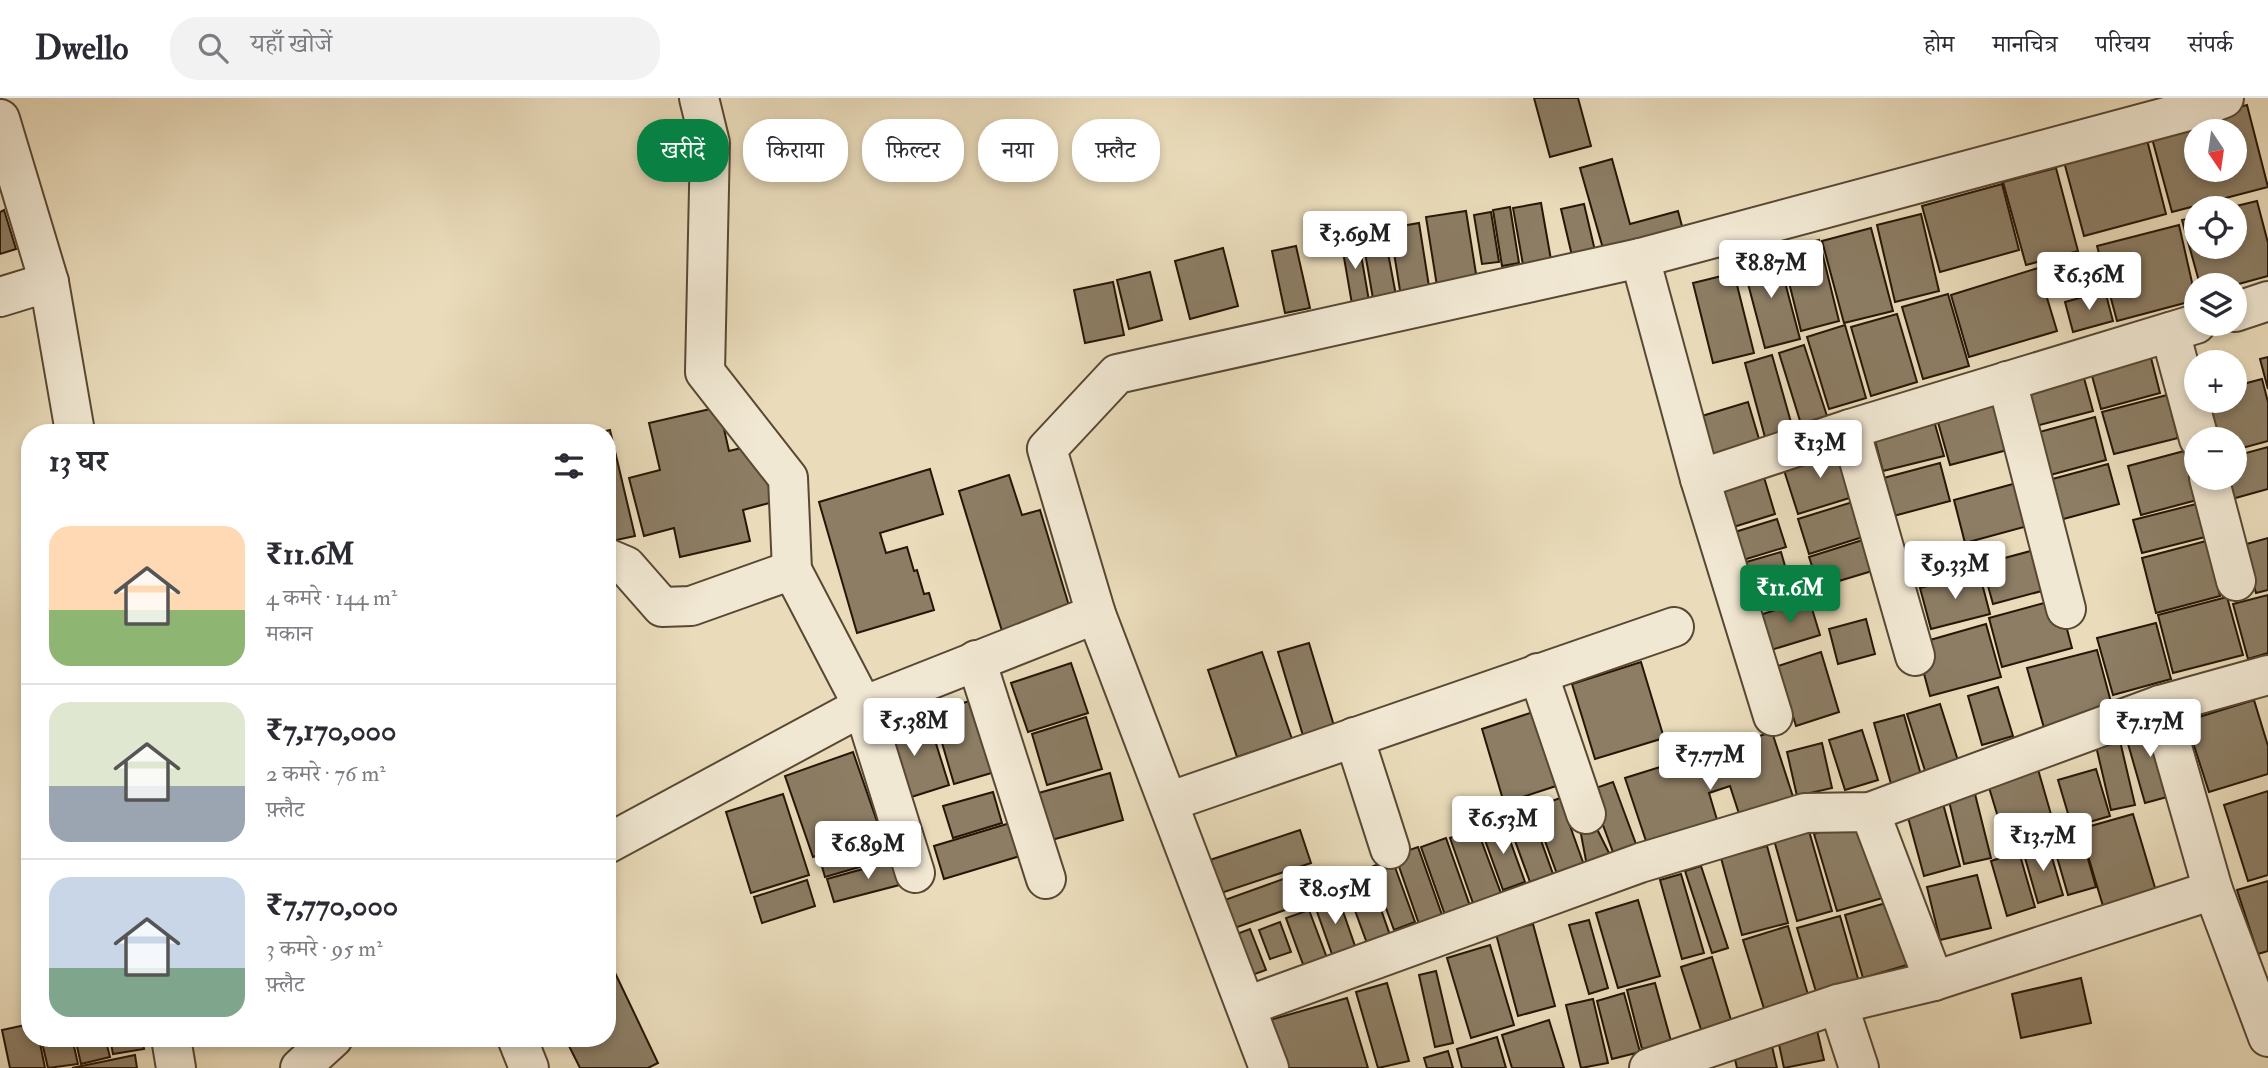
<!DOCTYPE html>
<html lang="hi">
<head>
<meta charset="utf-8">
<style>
  :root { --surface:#fff; --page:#f2f2f3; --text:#2b2b33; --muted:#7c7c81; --line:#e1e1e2; --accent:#0b8043 }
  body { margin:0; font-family:"IM FELL Double Pica","Noto Serif Devanagari",serif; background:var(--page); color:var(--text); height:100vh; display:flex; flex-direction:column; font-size:26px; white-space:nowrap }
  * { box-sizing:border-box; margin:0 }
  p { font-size:23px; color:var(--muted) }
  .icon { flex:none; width:38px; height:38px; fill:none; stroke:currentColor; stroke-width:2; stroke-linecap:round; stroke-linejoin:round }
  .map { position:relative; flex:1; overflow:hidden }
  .details { position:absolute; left:21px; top:326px; width:595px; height:623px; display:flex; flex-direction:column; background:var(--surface); border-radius:28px; box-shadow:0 4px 10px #0003 }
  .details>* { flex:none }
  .banner { position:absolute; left:637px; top:21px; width:665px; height:63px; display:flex; gap:14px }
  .needle { width:46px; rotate:167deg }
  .buttons { position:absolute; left:2184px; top:21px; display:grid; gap:14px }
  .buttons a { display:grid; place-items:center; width:63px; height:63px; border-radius:50%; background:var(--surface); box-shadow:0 4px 10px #0003; font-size:35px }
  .price { position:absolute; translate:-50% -60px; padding:0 16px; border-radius:7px; background:#fff; color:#222; font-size:23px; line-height:46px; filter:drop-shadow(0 2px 4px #0008) }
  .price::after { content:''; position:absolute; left:50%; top:42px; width:21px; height:16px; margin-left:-10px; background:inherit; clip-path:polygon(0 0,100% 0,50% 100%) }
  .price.on { background:var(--accent); color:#fff }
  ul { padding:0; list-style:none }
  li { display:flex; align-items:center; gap:21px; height:175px; padding:0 28px }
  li+li { border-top:2px solid var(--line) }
  li span { display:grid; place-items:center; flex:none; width:196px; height:140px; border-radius:21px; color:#555 }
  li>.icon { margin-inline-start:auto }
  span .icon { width:84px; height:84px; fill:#fffc; stroke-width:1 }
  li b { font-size:30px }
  h2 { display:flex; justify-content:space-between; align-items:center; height:84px; padding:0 28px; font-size:30px }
  .chip { padding:0 24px; border-radius:28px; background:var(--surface); box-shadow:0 4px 10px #0003; font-size:24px; line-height:63px }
  .chip.on { background:var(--accent); color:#fff }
  header { display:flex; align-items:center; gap:42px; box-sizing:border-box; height:98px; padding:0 35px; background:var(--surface); border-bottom:2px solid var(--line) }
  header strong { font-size:33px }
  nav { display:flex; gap:38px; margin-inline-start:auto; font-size:24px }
  .search { width:490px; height:63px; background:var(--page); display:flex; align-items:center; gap:18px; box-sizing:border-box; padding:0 24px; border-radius:28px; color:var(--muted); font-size:26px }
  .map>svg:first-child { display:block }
  .building { fill:#8c7d64; stroke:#271606; stroke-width:2; fill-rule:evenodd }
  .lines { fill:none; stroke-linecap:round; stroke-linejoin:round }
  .street-casing { stroke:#584833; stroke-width:42 }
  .street { stroke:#f1e8d3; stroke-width:38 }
</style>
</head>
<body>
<header>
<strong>Dwello</strong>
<div class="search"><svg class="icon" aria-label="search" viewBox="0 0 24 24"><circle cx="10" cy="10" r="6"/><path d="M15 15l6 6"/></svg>यहाँ खोजें</div>
<nav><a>होम</a><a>मानचित्र</a><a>परिचय</a><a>संपर्क</a></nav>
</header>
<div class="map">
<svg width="2268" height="970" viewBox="0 0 2268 970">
  <rect width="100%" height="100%" fill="#eadcbb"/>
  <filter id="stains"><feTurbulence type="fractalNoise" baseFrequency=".00286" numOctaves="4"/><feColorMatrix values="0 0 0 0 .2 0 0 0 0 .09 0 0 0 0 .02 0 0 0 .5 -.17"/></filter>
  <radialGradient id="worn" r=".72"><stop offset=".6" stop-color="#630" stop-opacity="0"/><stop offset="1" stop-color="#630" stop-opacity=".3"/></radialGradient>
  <g class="building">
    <path d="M1534 0H1578L1591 48 1550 59Z"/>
    <path d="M2247 7 2268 89 2172 114 2150 33ZM2196 33H2235V72H2196Z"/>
    <path d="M2146 38 2166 116 2084 138 2063 60Z"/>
    <path d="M1612 61 1630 126 1678 113 1683 132 1604 154 1580 70Z"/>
    <path d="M2056 70 2078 153 2026 167 2003 84Z"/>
    <path d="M2002 86 2019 152 1940 174 1922 108Z"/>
    <path d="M2257 103 2268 145V178L2235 187H2200L2182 122 2196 119V149H2235V110H2228Z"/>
    <path d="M1541 105 1553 173 1525 178 1513 110Z"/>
    <path d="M1584 106 1596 157 1573 162 1561 111Z"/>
    <path d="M1510 109 1519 165 1502 168 1493 112Z"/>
    <path d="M4 112 16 151 0 156V114Z"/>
    <path d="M1466 113 1477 182 1437 188 1426 119Z"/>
    <path d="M1491 114 1499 164 1482 166 1474 117Z"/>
    <path d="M1921 116 1939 193 1895 204 1877 127Z"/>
    <path d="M1419 125 1431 201 1402 205 1390 130Z"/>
    <path d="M2179 127 2196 202 2117 223 2097 148Z"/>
    <path d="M1871 130 1893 213 1844 225 1822 143Z"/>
    <path d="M1358 139 1369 203 1352 206 1341 142Z"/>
    <path d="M1385 139 1398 208 1375 212 1363 143Z"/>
    <path d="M1819 142 1839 223 1801 233 1781 152Z"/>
    <path d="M1296 148 1310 210 1285 215 1272 153Z"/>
    <path d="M1223 150 1238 208 1190 221 1175 163Z"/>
    <path d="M1777 154 1800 241 1765 250 1742 163Z"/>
    <path d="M2038 170 2057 233 1969 259 1951 197Z"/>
    <path d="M1150 174 1162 222 1129 231 1117 182Z"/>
    <path d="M1734 175 1754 255 1713 265 1693 185Z"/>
    <path d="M1113 184 1124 237 1085 245 1074 192Z"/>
    <path d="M2105 193 2113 223 2073 234 2065 204Z"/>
    <path d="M1948 196 1969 268 1923 281 1902 209Z"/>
    <path d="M1897 216 1917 284 1871 298 1851 229Z"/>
    <path d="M1845 227 1866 300 1829 311 1807 239Z"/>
    <path d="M1804 247 1827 318 1801 326 1779 255Z"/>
    <path d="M2148 248 2160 295 2101 311 2088 263Z"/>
    <path d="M1772 257 1794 335 1766 343 1745 265Z"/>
    <path d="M2268 259V291L2260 261Z"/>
    <path d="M2081 269 2093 313 2024 331 2013 287Z"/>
    <path d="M2262 281 2268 304V343L2235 352V341H2208L2198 303H2235V288Z"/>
    <path d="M2000 292 2015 350 1950 367 1934 310Z"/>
    <path d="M2167 297 2178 340 2114 356 2102 314Z"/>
    <path d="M1748 304 1762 351 1706 367 1692 321Z"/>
    <path d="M719 309 729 353 758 346 773 404 743 412 750 443 680 459 674 430 644 438 629 380 660 372 649 325Z"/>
    <path d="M1931 312 1944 358 1883 373 1871 328Z"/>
    <path d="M2095 319 2106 362 2039 380 2028 337Z"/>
    <path d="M610 332 635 438 607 444V334H602Z"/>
    <path d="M1843 347 1859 397 1798 416 1782 366Z"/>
    <path d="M2268 349V391L2232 401 2227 380H2235V358Z"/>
    <path d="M2184 353 2197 402 2141 417 2128 368Z"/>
    <path d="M1940 365 1950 403 1886 420 1876 382Z"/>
    <path d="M2108 366 2119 406 2056 423 2045 383Z"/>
    <path d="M930 371 943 416 880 435 886 455 907 449 914 473 917 472 924 496 929 495 934 512 857 535 819 404Z"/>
    <path d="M1763 376 1775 416 1724 432 1711 392Z"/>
    <path d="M1009 377 1022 417 1040 412 1070 511 1002 533 959 393Z"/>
    <path d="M2024 383 2035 426 1965 445 1954 402Z"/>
    <path d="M1859 402 1869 437 1809 456 1798 421Z"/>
    <path d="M2196 406 2205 439 2142 455 2133 422Z"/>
    <path d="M1777 421 1786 449 1730 466 1722 438Z"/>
    <path d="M1872 439 1882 470 1819 489 1809 459Z"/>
    <path d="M2268 440V492L2256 495 2243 447Z"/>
    <path d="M2206 443 2220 498 2156 515 2142 460Z"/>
    <path d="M2042 450 2053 490 1993 506 1982 466Z"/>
    <path d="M1781 454 1787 475 1743 489 1736 467Z"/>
    <path d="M1979 474 1990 516 1931 531 1920 490Z"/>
    <path d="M2268 497V555L2248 561 2233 506Z"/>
    <path d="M2227 499 2243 557 2173 575 2158 517Z"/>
    <path d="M1809 501 1820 537 1771 552 1760 517Z"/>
    <path d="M2059 501 2072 550 2002 569 1989 520Z"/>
    <path d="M1866 521 1875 556 1838 566 1829 531Z"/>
    <path d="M2156 525 2171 581 2113 597 2097 540Z"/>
    <path d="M1986 526 2001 579 1930 598 1916 546Z"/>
    <path d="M1309 545 1335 631 1304 641 1278 554Z"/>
    <path d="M2097 552 2115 619 2046 637 2027 570Z"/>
    <path d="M1262 554 1292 641 1237 659 1208 572Z"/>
    <path d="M1821 554 1839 614 1796 628 1778 568Z"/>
    <path d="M1641 564 1664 640 1595 661 1572 586Z"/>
    <path d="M1071 565 1088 615 1028 634 1011 585Z"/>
    <path d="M1998 589 2013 638 1982 647 1968 598Z"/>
    <path d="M983 599 1005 671 954 686 933 614Z"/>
    <path d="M2254 602 2268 648V676L2209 694 2186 623Z"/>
    <path d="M1940 606 1961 672 1928 682 1907 616Z"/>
    <path d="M1533 614 1556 688 1504 705 1482 631Z"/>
    <path d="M2155 616 2178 696 2145 705 2122 625Z"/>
    <path d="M927 617 949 687 902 702 879 633Z"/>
    <path d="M1904 617 1923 684 1893 693 1874 625Z"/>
    <path d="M1086 619 1102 671 1047 687 1032 636Z"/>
    <path d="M1862 632 1878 682 1845 692 1829 642Z"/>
    <path d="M1772 634 1797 711 1743 728 1730 688 1709 695 1721 735 1651 758 1625 680Z"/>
    <path d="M2120 643 2135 707 2111 712 2096 648Z"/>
    <path d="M1822 645 1832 690 1797 698 1787 654Z"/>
    <path d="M853 654 881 735 813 759 785 678Z"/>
    <path d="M2037 668 2057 737 2008 752 1987 683Z"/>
    <path d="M2096 671 2110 718 2072 729 2058 682Z"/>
    <path d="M1110 675 1123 722 1048 743 1035 696Z"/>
    <path d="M1613 684 1640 757 1617 765 1590 692Z"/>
    <path d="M2268 693V777L2248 783 2224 707Z"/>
    <path d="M993 694 1002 725 953 740 943 708Z"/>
    <path d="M783 696 809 777 751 795 726 714Z"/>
    <path d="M1975 696 1991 760 1964 766 1949 703Z"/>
    <path d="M1560 700 1584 767 1557 776 1533 710Z"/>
    <path d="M1942 702 1960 768 1924 778 1906 712Z"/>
    <path d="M1529 709 1553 776 1530 784 1506 718Z"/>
    <path d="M2133 716 2156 793 2103 808 2080 731Z"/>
    <path d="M1863 721 1886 799 1837 813 1814 736Z"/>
    <path d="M1503 723 1525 784 1503 792 1481 731Z"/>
    <path d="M1010 725 1020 758 944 781 934 748Z"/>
    <path d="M1595 727 1611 759 1587 768 1580 731Z"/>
    <path d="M1477 731 1502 798 1474 808 1450 740Z"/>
    <path d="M1300 732 1311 765 1218 796 1207 763Z"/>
    <path d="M1809 733 1832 813 1797 823 1774 742Z"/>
    <path d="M2080 733 2096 789 2068 797 2052 742Z"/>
    <path d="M881 740 887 761 825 779 819 758Z"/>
    <path d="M1446 740 1470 808 1445 817 1421 749Z"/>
    <path d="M2048 746 2063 797 2038 805 2023 753Z"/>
    <path d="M1767 748 1788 825 1742 837 1721 760Z"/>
    <path d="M1418 749 1442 817 1419 826 1395 757Z"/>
    <path d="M2019 754 2035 809 2007 818 1991 763Z"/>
    <path d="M899 761 911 784 834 804 827 781Z"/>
    <path d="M1392 761 1415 824 1394 832 1371 769Z"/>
    <path d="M1701 768 1728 850 1712 855 1685 773Z"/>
    <path d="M1317 769 1327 797 1229 832 1219 804Z"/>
    <path d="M1366 769 1391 840 1368 848 1342 777Z"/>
    <path d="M1681 776 1704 855 1682 861 1660 782Z"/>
    <path d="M1977 777 1991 830 1940 842 1927 789Z"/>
    <path d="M807 782 815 808 762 825 754 799Z"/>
    <path d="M2268 783V853L2258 856 2237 792Z"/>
    <path d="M1337 796 1356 851 1333 859 1314 805Z"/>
    <path d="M1638 802 1660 878 1618 890 1596 815Z"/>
    <path d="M1889 804 1907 867 1863 880 1845 817Z"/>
    <path d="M1309 812 1327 860 1304 869 1286 820Z"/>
    <path d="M1840 818 1859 884 1817 897 1797 830Z"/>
    <path d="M1589 822 1608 890 1589 896 1569 827Z"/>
    <path d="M1280 824 1291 854 1270 861 1259 832Z"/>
    <path d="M1533 826 1555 908 1518 918 1496 836Z"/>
    <path d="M1788 828 1809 900 1765 914 1743 842Z"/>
    <path d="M1250 831 1266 872 1241 881 1226 840Z"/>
    <path d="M1490 847 1514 927 1471 940 1447 860Z"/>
    <path d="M607 858 658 965 648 970H580L565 940H607Z"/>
    <path d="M1712 859 1734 932 1704 941 1681 869Z"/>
    <path d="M1436 873 1453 945 1435 949 1419 877Z"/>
    <path d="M2081 880 2091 925 2021 940 2012 896Z"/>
    <path d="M1387 885 1409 963 1378 970 1356 894Z"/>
    <path d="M1655 885 1671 943 1642 951 1627 892Z"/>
    <path d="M1624 895 1640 954 1612 961 1597 903Z"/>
    <path d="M1347 900 1368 970H1277L1263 924Z"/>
    <path d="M1593 901 1608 965 1581 970 1566 907Z"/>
    <path d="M1549 922 1564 970H1512L1502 937Z"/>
    <path d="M30 926V940H39L45 970H10L2 932Z"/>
    <path d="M1816 928 1824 962 1784 970 1777 937Z"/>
    <path d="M1497 939 1506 970H1462L1457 951Z"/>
    <path d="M41 940H72L78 966 48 970Z"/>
    <path d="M75 940H105L110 959 81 966Z"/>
    <path d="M110 940H142L144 951 113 956Z"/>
    <path d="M1771 944 1777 970H1737L1733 953Z"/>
    <path d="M1448 953 1453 970H1427L1424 960Z"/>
    <path d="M135 957 137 970H72Z"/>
  </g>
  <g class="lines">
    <g class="street-casing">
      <g id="street">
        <path d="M699 0 710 45 705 274 788 380 792 472 863 608 915 775"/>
        <path d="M0 21 49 184 75 334"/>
        <path d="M1640 160 1700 381 1773 618"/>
        <path d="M0 199 49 184"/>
        <path d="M2235 214 2268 203"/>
        <path d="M2170 234 2199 341"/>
        <path d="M2007 283 2066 511"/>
        <path d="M1850 331 1915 558"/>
        <path d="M2209 380 2236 483"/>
        <path d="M1700 381 1850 331 2196 226"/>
        <path d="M607 460 626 468 662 509 691 508 792 472"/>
        <path d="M976 562 1046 781"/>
        <path d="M1538 575 1586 716"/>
        <path d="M2160 607 2213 792 2268 939"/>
        <path d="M1354 639 1390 751"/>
        <path d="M1168 704 1674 529"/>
        <path d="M1870 714 1934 883"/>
        <path d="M607 746 863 608 1096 516"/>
        <path d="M1838 906 1859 970"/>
        <path d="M1247 908 1640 765 1805 715 1870 714 2160 607 2268 577"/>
        <path d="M171 940 176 970"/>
        <path d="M517 940 529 970"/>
        <path d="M300 970 333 940"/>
        <path d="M1269 970 1096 516 1047 351 1117 276 1640 160 2196 11 2224 0"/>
        <path d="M1649 970 1838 906 1934 883 2213 792"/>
      </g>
    </g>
    <use href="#street" class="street"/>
  </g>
  <rect width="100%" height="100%" filter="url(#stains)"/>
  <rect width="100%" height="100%" fill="url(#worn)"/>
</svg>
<div class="buttons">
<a><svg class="needle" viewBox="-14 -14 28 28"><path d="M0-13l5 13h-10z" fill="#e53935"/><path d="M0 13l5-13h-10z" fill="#7c7c81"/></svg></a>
<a><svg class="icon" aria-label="locate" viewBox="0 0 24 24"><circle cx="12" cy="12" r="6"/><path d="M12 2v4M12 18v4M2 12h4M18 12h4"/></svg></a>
<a><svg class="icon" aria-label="layers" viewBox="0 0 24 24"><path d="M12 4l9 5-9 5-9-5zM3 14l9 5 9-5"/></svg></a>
<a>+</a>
<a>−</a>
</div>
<b class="price" style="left:1355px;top:173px">₹3.69M</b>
<b class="price" style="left:1771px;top:202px">₹8.87M</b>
<b class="price" style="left:2089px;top:214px">₹6.36M</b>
<b class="price" style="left:1820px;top:382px">₹13M</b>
<b class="price" style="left:1955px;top:503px">₹9.33M</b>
<b class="price on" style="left:1790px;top:527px">₹11.6M</b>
<b class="price" style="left:914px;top:660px">₹5.38M</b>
<b class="price" style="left:2150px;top:661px">₹7.17M</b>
<b class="price" style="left:1710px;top:694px">₹7.77M</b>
<b class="price" style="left:1503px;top:758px">₹6.53M</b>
<b class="price" style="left:2043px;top:775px">₹13.7M</b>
<b class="price" style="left:868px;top:783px">₹6.89M</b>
<b class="price" style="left:1335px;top:828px">₹8.05M</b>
<div class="banner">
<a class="chip on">खरीदें</a>
<a class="chip">किराया</a>
<a class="chip">फ़िल्टर</a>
<a class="chip">नया</a>
<a class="chip">फ़्लैट</a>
</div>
<section class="details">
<h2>13 घर<svg class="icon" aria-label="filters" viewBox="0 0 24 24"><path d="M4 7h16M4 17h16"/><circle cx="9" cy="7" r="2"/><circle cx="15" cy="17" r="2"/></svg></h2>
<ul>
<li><span style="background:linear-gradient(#ffd9b3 60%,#8fb573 0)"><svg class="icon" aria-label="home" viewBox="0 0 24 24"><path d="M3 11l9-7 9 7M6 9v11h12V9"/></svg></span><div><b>₹11.6M</b><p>4 कमरे · 144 m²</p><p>मकान</p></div></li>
<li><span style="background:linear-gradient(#dfe7d0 60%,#9aa5b1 0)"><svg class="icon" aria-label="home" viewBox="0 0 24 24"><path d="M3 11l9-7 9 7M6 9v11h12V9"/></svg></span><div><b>₹7,170,000</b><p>2 कमरे · 76 m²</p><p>फ़्लैट</p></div></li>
<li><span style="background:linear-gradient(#c9d6e8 65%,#7fa58c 0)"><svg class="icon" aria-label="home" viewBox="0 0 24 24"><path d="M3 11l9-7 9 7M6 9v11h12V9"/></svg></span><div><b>₹7,770,000</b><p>3 कमरे · 95 m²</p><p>फ़्लैट</p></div></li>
</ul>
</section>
</div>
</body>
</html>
